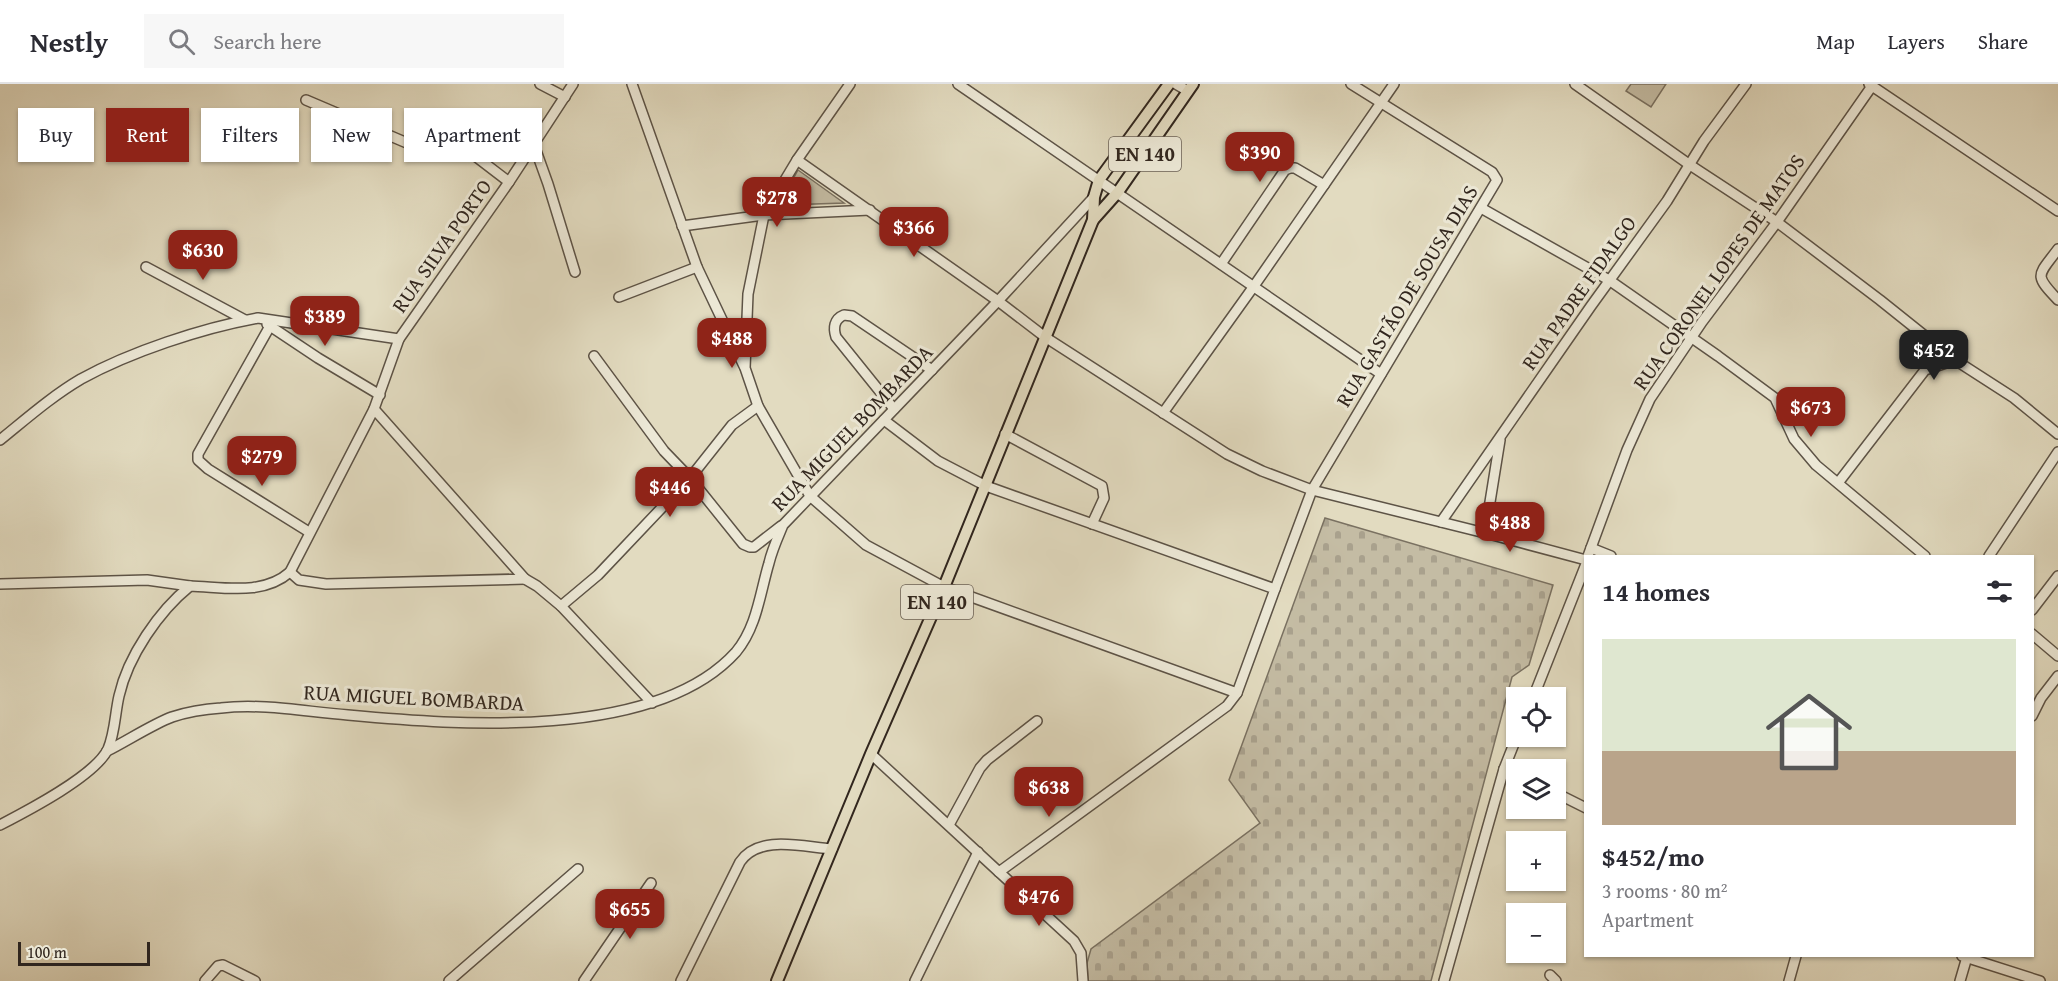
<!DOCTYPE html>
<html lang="en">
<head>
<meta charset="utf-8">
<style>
  :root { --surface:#fff; --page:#f7f7f7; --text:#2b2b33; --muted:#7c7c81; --line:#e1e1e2; --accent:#8f2418 }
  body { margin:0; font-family:"Gentium Book Plus",serif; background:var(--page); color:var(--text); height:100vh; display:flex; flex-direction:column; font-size:22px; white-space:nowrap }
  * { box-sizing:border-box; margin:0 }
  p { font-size:20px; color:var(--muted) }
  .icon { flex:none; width:33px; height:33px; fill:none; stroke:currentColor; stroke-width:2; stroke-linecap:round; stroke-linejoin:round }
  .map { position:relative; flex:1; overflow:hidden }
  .side { position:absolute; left:1584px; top:471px; width:450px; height:402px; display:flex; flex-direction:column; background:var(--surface); border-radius:0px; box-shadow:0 2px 4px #0004 }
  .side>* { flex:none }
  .hud { position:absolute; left:18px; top:24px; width:570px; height:54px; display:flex; gap:12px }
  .buttons { position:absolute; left:1506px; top:603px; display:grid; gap:12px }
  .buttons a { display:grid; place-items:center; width:60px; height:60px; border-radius:0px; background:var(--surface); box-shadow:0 2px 4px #0004; font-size:30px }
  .scale { position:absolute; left:18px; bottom:15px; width:132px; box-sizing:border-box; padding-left:6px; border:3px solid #31261e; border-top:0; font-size:16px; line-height:21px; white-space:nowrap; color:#31261e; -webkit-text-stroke:4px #ece8d6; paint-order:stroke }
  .price { position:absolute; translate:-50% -51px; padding:0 14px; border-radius:12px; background:var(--accent); color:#fff; font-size:20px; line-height:39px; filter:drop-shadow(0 2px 3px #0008) }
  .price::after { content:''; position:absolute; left:50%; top:36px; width:18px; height:14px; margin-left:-9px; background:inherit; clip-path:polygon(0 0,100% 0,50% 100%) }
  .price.current { background:#222; color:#fff }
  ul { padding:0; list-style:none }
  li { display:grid; align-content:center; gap:12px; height:318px; padding:0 18px }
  li span { display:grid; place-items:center; height:186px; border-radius:0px; color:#555 }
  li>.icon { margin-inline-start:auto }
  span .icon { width:108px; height:108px; fill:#fffc; stroke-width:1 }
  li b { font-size:26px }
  h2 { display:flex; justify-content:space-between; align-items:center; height:72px; padding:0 18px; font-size:26px }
  .tag { padding:0 21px; border-radius:0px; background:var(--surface); box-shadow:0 2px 4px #0004; font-size:21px; line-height:54px }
  .tag.current { background:var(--accent); color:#fff }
  header { display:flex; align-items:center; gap:36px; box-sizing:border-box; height:84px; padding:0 30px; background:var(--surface); border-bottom:2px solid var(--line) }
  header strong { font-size:28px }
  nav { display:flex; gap:33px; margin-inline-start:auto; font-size:21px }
  .search { width:420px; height:54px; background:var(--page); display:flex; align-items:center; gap:15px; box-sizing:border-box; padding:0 21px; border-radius:0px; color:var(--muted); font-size:22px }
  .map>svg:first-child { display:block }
  .green { fill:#c4bca4; stroke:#7a7161; stroke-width:1.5 }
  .cemetery { fill:url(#cemetery-stones); stroke:#7a7161; stroke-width:1.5 }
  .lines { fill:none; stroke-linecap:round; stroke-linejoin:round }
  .minor-casing { stroke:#5d5346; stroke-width:12 }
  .major-casing { stroke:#31261e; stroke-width:14 }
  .minor { stroke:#ece8d6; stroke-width:9 }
  .major { stroke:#e2dbc0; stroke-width:10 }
  .labels { text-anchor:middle; stroke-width:6; stroke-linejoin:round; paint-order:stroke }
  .shield { fill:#ece8d6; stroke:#696055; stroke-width:1.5 }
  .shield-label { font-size:20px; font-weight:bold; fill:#31261e }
  .street-label { font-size:21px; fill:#31261e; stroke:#ece8d6 }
</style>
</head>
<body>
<header>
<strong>Nestly</strong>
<div class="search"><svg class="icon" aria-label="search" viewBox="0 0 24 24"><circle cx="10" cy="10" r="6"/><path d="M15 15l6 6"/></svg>Search here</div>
<nav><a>Map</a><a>Layers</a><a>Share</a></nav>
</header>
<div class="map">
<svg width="2058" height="897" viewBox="0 0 2058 897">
  <defs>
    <pattern id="cemetery-stones" width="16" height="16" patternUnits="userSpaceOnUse" patternTransform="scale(1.5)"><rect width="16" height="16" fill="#c4bca4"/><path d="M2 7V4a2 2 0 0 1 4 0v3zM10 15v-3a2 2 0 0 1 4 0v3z" fill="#a9a18d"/></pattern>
  </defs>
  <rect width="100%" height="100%" fill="#e2dbc0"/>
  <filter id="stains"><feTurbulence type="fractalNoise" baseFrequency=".00333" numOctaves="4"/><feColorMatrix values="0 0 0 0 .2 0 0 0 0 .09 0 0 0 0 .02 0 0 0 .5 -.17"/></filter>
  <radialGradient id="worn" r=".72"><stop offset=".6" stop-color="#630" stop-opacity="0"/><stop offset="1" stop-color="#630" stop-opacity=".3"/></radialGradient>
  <g class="green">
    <path d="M1631 0H1666L1651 23 1626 7Z"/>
    <path d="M798 86 844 119 784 121 781 117Z"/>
  </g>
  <path class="cemetery" d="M1325 434 1553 501 1529 581 1512 593 1431 897H1088L1087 879 1091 865 1260 739 1229 696Z"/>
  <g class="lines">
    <g class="minor-casing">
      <g id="minor">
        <path d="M540 0 565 13"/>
        <path d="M632 0 697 183 744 282"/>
        <path d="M850 0 797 76 764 131 748 210 745 284 758 322 810 412 866 461 944 503 1237 609 1275 505 986 402 938 377 884 336"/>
        <path d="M958 0 1381 290"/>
        <path d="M1176 0 1188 7"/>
        <path d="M1575 0 1690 81 1777 138 1880 216 1955 276"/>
        <path d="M1869 0 2058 127"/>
        <path d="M306 16 407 59 416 57 427 69C435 67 439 56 449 52L509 98"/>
        <path d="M534 61 548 100 575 188"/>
        <path d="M797 76 998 217 1045 253 1227 370 1262 387 1312 406 1485 449 1586 476"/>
        <path d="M1481 124 1609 196 1718 272 1775 314 1794 355 1816 381 1925 472"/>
        <path d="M682 142 764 131 870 126"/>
        <path d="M2058 165C2038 192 2033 190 2058 216"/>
        <path d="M1221 180 1285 86 1290 84H1295L1324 101"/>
        <path d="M146 183 245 236"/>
        <path d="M619 213 697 183"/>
        <path d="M267 240 318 274 380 311"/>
        <path d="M270 242 198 370V376L208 385 309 448"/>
        <path d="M594 272 664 367 690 394 743 460 750 463H754L781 442"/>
        <path d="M894 325 836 253C833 244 834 235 844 231L852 232 932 286"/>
        <path d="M1163 329 1254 202 1394 0"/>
        <path d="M1005 350 1102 402 1104 414 1092 440"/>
        <path d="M0 356C26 335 52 312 81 295 130 268 202 244 258 234L399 255"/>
        <path d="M1838 399 1925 286 1955 276 2014 314 2058 350"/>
        <path d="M1441 438 1591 222 1667 117 1704 57 1746 0"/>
        <path d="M1485 449 1500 356"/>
        <path d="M1591 464 1611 472"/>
        <path d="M1588 472 1627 366 1650 315 1702 238 1777 138 1872 2"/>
        <path d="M1989 472 2058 368"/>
        <path d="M290 488 299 496 326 500 525 495 374 325"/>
        <path d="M525 495 537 502 561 522 652 619"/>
        <path d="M0 500 147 496 190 502"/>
        <path d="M1275 505 1312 406 1497 96 1492 88 1351 0"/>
        <path d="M561 522 598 491 690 394 732 341 758 322"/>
        <path d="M2032 526 2058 492"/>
        <path d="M2032 550 2058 572"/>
        <path d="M1533 614 1586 480"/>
        <path d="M2032 632 2041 614 2058 592"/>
        <path d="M107 667C127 657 153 640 172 633 187 628 205 625 221 624 263 619 307 628 348 631 457 641 656 657 736 568 757 543 760 509 769 479 772 466 778 453 783 441L998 217 1094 113"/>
        <path d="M871 670 999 788 1227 622 1237 609"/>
        <path d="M1504 685 1516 691"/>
        <path d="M1556 709 1586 724"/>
        <path d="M0 741C27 727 95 692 108 665 115 649 115 629 119 612 128 572 159 527 190 502 224 503 263 512 290 488L374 325 399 255 509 98 573 0"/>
        <path d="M949 741 980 684 987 676 1037 637"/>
        <path d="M999 788 1074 857 1081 869 1083 897"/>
        <path d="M1962 872 2040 897"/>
        <path d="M1550 891 1556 897"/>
        <path d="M205 897 218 882 223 881 255 897"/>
        <path d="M449 897 578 785"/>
        <path d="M584 897 651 799"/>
        <path d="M681 897 740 778C759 750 803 763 832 765"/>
        <path d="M915 897 978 768"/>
        <path d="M1444 897 1504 685 1517 652"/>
        <path d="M1789 897 1796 872"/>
        <path d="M1960 897 1967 873"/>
      </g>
    </g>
    <g class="major-casing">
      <g id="major">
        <path d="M1093 136 1118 108 1193 0"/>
        <path d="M777 897 871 670 944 503 1093 136 1094 113 1099 96 1169 0"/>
      </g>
    </g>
    <use href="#minor" class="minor"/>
    <use href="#major" class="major"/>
  </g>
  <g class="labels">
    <g class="shield">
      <rect x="1109" y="53" width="72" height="34" rx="4.5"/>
      <rect x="901" y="501" width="72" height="34" rx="4.5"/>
    </g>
    <g class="shield-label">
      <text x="1145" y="77">EN 140</text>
      <text x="937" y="525">EN 140</text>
    </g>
    <g class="street-label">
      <text transform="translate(442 162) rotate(-55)" y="7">RUA SILVA PORTO</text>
      <text transform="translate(1719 188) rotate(-55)" y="7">RUA CORONEL LOPES DE MATOS</text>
      <text transform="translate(1579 209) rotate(-55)" y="7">RUA PADRE FIDALGO</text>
      <text transform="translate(1407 212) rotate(-59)" y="7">RUA GASTÃO DE SOUSA DIAS</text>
      <text transform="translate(852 344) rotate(-46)" y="7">RUA MIGUEL BOMBARDA</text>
      <text transform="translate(414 614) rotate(3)" y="7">RUA MIGUEL BOMBARDA</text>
    </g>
  </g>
  <rect width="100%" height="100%" filter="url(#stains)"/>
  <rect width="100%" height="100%" fill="url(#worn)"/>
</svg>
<div class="buttons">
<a><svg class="icon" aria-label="locate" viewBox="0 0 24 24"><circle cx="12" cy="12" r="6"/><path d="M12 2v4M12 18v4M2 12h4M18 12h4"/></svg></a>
<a><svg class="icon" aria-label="layers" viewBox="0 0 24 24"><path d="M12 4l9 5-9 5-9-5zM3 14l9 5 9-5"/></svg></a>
<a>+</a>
<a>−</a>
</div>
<div class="scale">100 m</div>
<b class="price" style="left:1260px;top:99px">$390</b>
<b class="price" style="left:777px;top:144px">$278</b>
<b class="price" style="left:914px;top:174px">$366</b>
<b class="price" style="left:203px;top:197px">$630</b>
<b class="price" style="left:325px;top:263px">$389</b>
<b class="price" style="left:732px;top:285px">$488</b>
<b class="price current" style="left:1934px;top:297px">$452</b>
<b class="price" style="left:1811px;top:354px">$673</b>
<b class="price" style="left:262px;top:403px">$279</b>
<b class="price" style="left:670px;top:434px">$446</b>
<b class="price" style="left:1510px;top:469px">$488</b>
<b class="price" style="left:1049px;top:734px">$638</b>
<b class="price" style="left:1039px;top:843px">$476</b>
<b class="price" style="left:630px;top:856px">$655</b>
<div class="hud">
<a class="tag">Buy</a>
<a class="tag current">Rent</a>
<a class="tag">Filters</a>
<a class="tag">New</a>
<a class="tag">Apartment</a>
</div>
<section class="side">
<h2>14 homes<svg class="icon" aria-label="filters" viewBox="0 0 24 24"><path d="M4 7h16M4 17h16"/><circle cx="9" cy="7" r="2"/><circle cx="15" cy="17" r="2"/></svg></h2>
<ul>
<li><span style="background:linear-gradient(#dfe7d0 60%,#b9a48a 0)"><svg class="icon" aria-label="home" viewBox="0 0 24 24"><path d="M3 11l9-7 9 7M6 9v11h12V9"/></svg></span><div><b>$452/mo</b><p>3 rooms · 80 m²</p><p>Apartment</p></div></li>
</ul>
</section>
</div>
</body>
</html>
